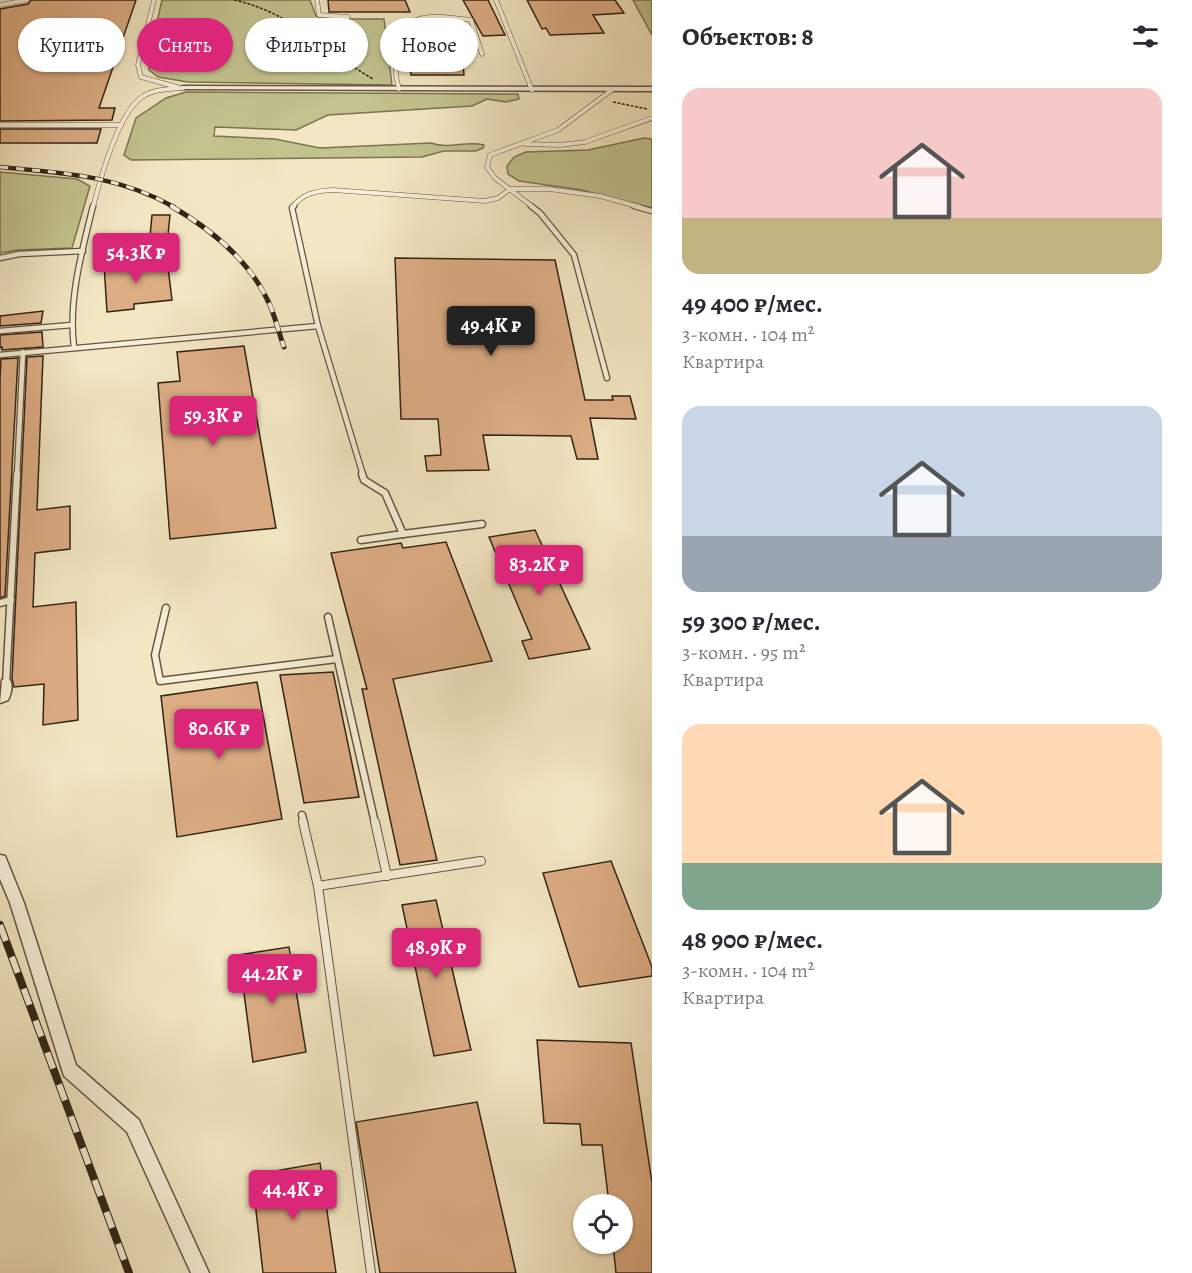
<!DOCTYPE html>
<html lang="ru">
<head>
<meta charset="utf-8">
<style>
  :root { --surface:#fff; --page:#f2f2f3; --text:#2b2b33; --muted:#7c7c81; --accent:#db2777 }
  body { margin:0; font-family:Alegreya,serif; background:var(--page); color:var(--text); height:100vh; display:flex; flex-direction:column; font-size:22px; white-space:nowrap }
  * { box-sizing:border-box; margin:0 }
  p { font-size:20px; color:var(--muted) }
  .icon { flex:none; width:33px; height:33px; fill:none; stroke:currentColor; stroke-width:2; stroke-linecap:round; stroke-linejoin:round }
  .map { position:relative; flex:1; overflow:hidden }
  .panel { display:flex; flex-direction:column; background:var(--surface); width:540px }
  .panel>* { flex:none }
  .top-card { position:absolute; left:18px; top:18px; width:543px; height:54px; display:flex; gap:12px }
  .controls { position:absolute; left:573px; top:1194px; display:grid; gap:12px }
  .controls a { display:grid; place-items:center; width:60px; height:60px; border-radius:50%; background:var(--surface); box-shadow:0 2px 4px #0004; font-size:30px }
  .price { position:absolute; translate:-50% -51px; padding:0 14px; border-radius:6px; background:var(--accent); color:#fff; font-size:20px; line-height:39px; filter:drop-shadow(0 2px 3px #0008) }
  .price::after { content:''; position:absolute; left:50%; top:36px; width:18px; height:14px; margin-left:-9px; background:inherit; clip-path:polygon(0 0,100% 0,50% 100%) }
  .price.active { background:#222; color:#fff }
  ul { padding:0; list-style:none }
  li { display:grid; align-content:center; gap:12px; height:318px; padding:0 30px }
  li span { display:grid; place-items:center; height:186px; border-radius:18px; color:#555 }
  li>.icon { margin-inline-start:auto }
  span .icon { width:108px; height:108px; fill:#fffc; stroke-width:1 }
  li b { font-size:26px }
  h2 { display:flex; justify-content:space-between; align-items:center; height:72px; padding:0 30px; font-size:26px }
  .tag { padding:0 21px; border-radius:27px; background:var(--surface); box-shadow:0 2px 4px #0004; font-size:21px; line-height:54px }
  .tag.active { background:var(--accent); color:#fff }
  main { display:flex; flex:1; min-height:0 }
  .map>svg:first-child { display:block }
  .green { fill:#c2c38f; stroke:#7a7453; stroke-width:1.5 }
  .building { fill:#ddad84; stroke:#312417; stroke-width:1.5 }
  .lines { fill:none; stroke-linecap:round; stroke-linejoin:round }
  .lane-far3-casing { stroke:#625542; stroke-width:5 }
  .lane-far2-casing { stroke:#625542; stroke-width:7 }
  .lane-far1-casing { stroke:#625542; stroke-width:9 }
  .lane-casing { stroke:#625542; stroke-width:10 }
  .street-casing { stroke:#625542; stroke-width:3 }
  .path { stroke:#312417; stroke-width:1.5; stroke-dasharray:3 1.5; stroke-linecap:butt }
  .lane-far3 { stroke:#f7efd8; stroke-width:4 }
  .lane-far2 { stroke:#f7efd8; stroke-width:4.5 }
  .lane-far1 { stroke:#f7efd8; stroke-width:6 }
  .lane { stroke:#f7efd8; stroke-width:8 }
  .street { fill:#f7efd8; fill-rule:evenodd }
  .rail-far2-casing { stroke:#312417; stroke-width:4.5 }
  .rail-far1-casing { stroke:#312417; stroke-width:5 }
  .rail-casing { stroke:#312417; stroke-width:8 }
  .rail-far2 { stroke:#f7efd8; stroke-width:3; stroke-dasharray:8; stroke-linecap:butt }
  .rail-far1 { stroke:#f7efd8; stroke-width:4; stroke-dasharray:10; stroke-linecap:butt }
  .rail { stroke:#f7efd8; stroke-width:6; stroke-dasharray:17; stroke-linecap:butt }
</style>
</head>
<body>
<main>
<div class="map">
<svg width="652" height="1273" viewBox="0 0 652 1273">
  <rect width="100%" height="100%" fill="#f3e7c3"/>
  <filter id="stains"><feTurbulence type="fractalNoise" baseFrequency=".00333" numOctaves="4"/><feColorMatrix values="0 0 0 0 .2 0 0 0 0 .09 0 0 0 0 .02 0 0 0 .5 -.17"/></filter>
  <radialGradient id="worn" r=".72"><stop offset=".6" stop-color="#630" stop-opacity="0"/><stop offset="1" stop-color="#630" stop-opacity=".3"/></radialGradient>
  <g class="green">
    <path d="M162 0H310L316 16 331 19H384L392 85 188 82 158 77 149 70V57Z"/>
    <path d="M633 0H652V35Z"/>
    <path d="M186 92 518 94 519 99 506 102 487 99 472 106 328 115 296 130 215 127 214 136 275 139 320 148 431 143C449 150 466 140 484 145L483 148 476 151H444L422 157 131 160 124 155 136 118 166 98Z"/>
    <path d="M644 138 652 139V210L582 190 519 181 508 174 507 166 514 157 526 152 588 150Z"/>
    <path d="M0 172 77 179 90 186 72 248 17 250 0 253Z"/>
  </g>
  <g class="building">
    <path d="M31 0H136L99 108H115L112 120 0 121V9L28 4Z"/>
    <path d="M328 0H405L410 12H329Z"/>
    <path d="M463 0H488L505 35 483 36Z"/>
    <path d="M527 0H615L624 13 593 15 604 33 550 35 546 28 542 29Z"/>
    <path d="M418 24H459L464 75H411L409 61H413L411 28Z"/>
    <path d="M0 129H101L97 143H0Z"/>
    <path d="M152 215H170L168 235 150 236Z"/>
    <path d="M395 258 555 260 585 400H613L612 396H630L636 419 590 418 598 459H577L571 436 483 435 489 470 427 471 425 456 441 455 438 419H401Z"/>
    <path d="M167 259 172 300 134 304V309L107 312 104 264Z"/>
    <path d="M43 311 41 323 0 326V316Z"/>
    <path d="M42 332 43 347 2 350V347L0 348V335Z"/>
    <path d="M244 346 276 528 170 539 158 383 180 381 177 352Z"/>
    <path d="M43 356 37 510 70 506V549L35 553 33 607 76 602 78 720 43 725 44 684 14 687 12 679 27 357Z"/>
    <path d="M18 358 5 596 0 598V378L1 359Z"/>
    <path d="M535 530 590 649 529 659 522 641 532 639 489 537Z"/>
    <path d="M446 542 492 661 393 679 437 860 400 865 362 689H367L331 553 401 543 403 548Z"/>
    <path d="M333 672 359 797 304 803 280 675Z"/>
    <path d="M257 682 282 819 177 837 161 696Z"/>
    <path d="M611 861 652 967V976L579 987 543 873Z"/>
    <path d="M436 900 471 1050 434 1056 402 905Z"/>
    <path d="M289 947 306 1052 253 1062 239 955Z"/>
    <path d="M537 1040 631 1043 652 1183V1273H616L613 1244H622V1204H609L602 1145H582L580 1124 544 1123Z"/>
    <path d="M477 1102 516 1273H380L356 1122Z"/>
    <path d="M320 1163 336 1273H263L252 1175Z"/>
  </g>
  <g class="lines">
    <g class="lane-far3-casing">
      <g id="lane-far3">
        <path d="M154 0 138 65 141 77 177 87"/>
        <path d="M317 0 319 15 348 17"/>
        <path d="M496 0 532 90"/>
        <path d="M0 5 27 0"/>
        <path d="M399 89C395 75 394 61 397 47 404 7 441 17 471 20L482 54"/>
        <path d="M0 125H121"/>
        <path d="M525 144 560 145 585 142 652 118"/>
        <path d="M93 207C100 180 118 113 142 97 154 89 169 89 183 88"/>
        <path d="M292 207C304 193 315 191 333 190L485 201 498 198 510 189H549L600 196 640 207"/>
        <path d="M533 207 495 178 487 167 490 155 558 130 613 89"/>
      </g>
    </g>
    <g class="lane-far2-casing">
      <g id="lane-far2">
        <path d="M294 206 292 208 318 326 363 475"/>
        <path d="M531 206 540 213 574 255 607 378"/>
        <path d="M634 206 652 211"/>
        <path d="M0 258 19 254 83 251"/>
        <path d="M0 331 72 325"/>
        <path d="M74 347C68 300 82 251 93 206"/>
        <path d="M0 355 318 326"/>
        <path d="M17 475 23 352"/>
      </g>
    </g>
    <g class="lane-far1-casing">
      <g id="lane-far1">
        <path d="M362 474 364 480 385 493 403 534 482 524"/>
        <path d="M361 540 403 534"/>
        <path d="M0 603 11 600"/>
        <path d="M166 608 155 655 160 681 337 659"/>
        <path d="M328 617 375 823"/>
        <path d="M6 684 17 474"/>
        <path d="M302 815 304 823"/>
      </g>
    </g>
    <g class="lane-casing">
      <g id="lane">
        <path d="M303 822 318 886 371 1273"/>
        <path d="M375 822 387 876"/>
        <path d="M318 886 481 861"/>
      </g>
    </g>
    <g class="street-casing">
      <g id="street">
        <path d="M183 86 652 87V91L181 89 179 88Z"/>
        <path d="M6 679 10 680C13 686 11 694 8 700L0 703 2 680Z"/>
        <path d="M0 855 5 856 24 903 76 1065 139 1120 209 1273H191L127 1132 64 1076 10 903 0 879Z"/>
      </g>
    </g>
    <g class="path">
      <path d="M234 0C293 13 323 50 373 79"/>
      <path d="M613 102 647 109"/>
    </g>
    <use href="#lane-far3" class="lane-far3"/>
    <use href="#lane-far2" class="lane-far2"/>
    <use href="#lane-far1" class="lane-far1"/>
    <use href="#lane" class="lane"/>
    <use href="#street" class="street"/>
    <g class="rail-far2-casing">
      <path id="rail-far2" d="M0 167C63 173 117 175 174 207"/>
    </g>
    <g class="rail-far1-casing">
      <path id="rail-far1" d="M171 206C209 228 247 258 267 299 275 314 278 331 284 347"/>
    </g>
    <g class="rail-casing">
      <path id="rail" d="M0 925 129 1273"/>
    </g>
    <use href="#rail-far2" class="rail-far2"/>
    <use href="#rail-far1" class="rail-far1"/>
    <use href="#rail" class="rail"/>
  </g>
  <rect width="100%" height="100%" filter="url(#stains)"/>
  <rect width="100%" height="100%" fill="url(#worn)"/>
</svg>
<div class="controls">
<a><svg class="icon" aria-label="locate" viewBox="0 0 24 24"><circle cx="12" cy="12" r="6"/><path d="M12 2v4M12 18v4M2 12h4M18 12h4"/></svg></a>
</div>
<b class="price" style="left:136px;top:284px">54.3K ₽</b>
<b class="price active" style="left:491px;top:357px">49.4K ₽</b>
<b class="price" style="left:213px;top:447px">59.3K ₽</b>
<b class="price" style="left:539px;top:596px">83.2K ₽</b>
<b class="price" style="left:219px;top:760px">80.6K ₽</b>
<b class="price" style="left:436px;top:979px">48.9K ₽</b>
<b class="price" style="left:272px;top:1005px">44.2K ₽</b>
<b class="price" style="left:293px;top:1221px">44.4K ₽</b>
<div class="top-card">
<a class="tag">Купить</a>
<a class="tag active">Снять</a>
<a class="tag">Фильтры</a>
<a class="tag">Новое</a>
</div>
</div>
<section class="panel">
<h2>Объектов: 8<svg class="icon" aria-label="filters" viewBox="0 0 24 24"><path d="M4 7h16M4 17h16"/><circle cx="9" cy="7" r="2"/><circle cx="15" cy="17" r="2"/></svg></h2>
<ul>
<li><span style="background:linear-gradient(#f6c9c9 70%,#c2b280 0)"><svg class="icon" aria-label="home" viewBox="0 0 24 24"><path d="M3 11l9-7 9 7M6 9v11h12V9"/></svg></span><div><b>49 400 ₽/мес.</b><p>3-комн. · 104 m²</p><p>Квартира</p></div></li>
<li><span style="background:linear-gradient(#c9d6e8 70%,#9aa5b1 0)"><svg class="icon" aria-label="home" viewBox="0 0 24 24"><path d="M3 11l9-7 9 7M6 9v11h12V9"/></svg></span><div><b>59 300 ₽/мес.</b><p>3-комн. · 95 m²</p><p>Квартира</p></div></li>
<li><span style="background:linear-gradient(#ffd9b3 75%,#7fa58c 0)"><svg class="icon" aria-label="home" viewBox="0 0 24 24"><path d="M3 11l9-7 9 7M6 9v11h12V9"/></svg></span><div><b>48 900 ₽/мес.</b><p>3-комн. · 104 m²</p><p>Квартира</p></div></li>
</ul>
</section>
</main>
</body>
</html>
